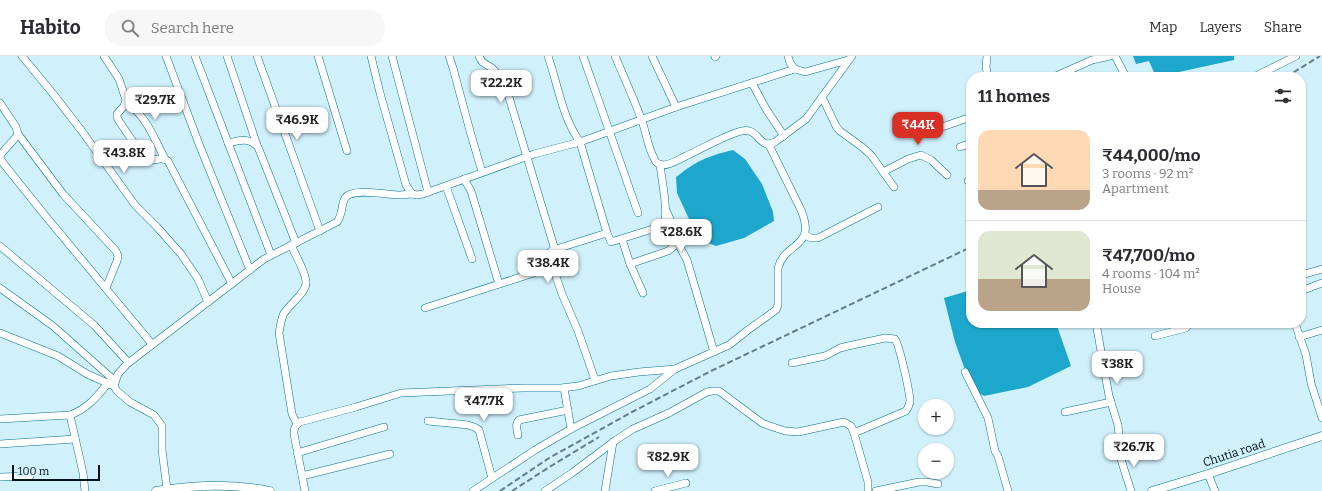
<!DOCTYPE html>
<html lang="en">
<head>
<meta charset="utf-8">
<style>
  :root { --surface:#fff; --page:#f7f7f7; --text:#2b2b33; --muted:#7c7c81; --line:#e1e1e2; --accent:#d93025 }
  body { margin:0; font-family:Bitter,serif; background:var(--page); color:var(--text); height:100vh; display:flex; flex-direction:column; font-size:15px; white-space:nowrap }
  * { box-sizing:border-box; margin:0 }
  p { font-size:13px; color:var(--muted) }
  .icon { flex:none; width:22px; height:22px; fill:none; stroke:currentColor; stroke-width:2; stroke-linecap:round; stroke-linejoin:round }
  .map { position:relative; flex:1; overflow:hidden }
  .details { position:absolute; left:966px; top:16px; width:340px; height:256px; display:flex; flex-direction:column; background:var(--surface); border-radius:16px; box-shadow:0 1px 3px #0004 }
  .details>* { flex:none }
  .tools { position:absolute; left:918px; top:343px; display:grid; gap:8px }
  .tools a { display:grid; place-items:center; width:36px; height:36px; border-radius:50%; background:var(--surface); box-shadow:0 1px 3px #0004; font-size:20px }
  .scale { position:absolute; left:12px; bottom:10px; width:88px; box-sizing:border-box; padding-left:4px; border:2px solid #00121a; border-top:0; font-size:11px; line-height:14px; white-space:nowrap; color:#00121a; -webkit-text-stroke:3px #d0f1fc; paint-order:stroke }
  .price { position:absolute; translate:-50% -34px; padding:0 9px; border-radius:8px; background:#fff; color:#222; font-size:13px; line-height:26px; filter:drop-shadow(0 1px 2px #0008) }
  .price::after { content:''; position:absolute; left:50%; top:24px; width:12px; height:9px; margin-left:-6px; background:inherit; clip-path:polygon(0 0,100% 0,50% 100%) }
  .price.current { background:var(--accent); color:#fff }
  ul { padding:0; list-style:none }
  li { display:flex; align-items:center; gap:12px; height:100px; padding:0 12px }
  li+li { border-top:1px solid var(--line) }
  li span { display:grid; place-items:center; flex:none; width:112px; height:80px; border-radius:12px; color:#555 }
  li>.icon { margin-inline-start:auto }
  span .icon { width:48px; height:48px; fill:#fffc; stroke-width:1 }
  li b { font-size:17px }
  h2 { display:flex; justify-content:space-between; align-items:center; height:48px; padding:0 12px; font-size:17px }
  header { display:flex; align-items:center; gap:24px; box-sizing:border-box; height:56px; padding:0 20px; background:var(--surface); border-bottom:1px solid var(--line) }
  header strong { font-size:19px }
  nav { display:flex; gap:22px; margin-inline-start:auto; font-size:14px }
  .search { width:280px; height:36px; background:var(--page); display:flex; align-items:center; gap:10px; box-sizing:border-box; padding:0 14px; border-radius:16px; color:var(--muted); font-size:15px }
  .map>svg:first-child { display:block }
  .water { fill:#1da7cc }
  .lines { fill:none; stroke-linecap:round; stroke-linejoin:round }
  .minor-casing { stroke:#02728d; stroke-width:8 }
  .tertiary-casing { stroke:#02728d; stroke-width:9 }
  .minor { stroke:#fff; stroke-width:7 }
  .tertiary { stroke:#fff; stroke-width:8 }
  .rail { stroke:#647d87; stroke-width:2; stroke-dasharray:6 3; stroke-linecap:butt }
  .labels { text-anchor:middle; stroke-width:3.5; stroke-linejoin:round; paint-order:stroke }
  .street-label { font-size:12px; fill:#00121a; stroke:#d0f1fc }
</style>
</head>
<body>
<header>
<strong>Habito</strong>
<div class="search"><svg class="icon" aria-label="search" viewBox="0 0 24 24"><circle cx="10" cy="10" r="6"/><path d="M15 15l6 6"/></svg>Search here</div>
<nav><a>Map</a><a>Layers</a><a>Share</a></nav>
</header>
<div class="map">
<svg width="1322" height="435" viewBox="0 0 1322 435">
  <rect width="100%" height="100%" fill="#d0f1fc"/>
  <g class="water">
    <path d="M1133 0H1234V4L1156 21 1149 5 1136 8Z"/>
    <path d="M733 94 745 103 762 128 773 156 774 165 744 182 716 190 703 185 688 161 677 137 676 121C696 105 708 100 733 94Z"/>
    <path d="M971 234V267H1056L1071 310 1028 331 984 340 972 333 955 286 944 242Z"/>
  </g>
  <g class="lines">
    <g class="minor-casing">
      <g id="minor">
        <path d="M22 0 54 39 81 74 135 149 157 171 181 198 198 223 208 246"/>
        <path d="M104 0 119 23 126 44 124 50 117 58V61L119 65 144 102C152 108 160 99 168 105L232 228"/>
        <path d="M166 0 199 88 250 214"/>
        <path d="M195 0 271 199"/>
        <path d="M227 0 257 89"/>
        <path d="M257 0 320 175"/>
        <path d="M318 0 347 95"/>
        <path d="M371 0 380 37 406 129 412 138 417 139 423 138 534 98 580 86 676 51 795 13"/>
        <path d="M392 0 428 136"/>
        <path d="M449 0 453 12 470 75 482 116"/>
        <path d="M479 0C482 10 490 8 495 15 500 22 504 31 508 38L555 194"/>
        <path d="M548 0C558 29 562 61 580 86L607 177 611 186 659 171C662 169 664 166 665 163 668 153 661 120 660 108"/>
        <path d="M583 0 638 157"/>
        <path d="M615 0C624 21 634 43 642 65 646 76 648 92 654 102 655 106 659 109 663 109 671 109 679 103 686 100 703 92 720 82 738 76 760 68 757 95 775 86L806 63 852 0"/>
        <path d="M652 0 676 51"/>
        <path d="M788 0 790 7 795 13 805 16 848 4"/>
        <path d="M987 0 986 11 988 21"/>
        <path d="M1115 0 1126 21"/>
        <path d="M715 1 716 0"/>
        <path d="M1054 21 1092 4 1110 0"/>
        <path d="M1254 21 1296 0"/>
        <path d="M752 27 766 53 784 80"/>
        <path d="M822 41 836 70 840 75 862 91 871 99 894 131"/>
        <path d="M0 47 16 71 18 78C15 84 0 97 0 101 0 102 2 105 3 107L43 157 152 288"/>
        <path d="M126 47C145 57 155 84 165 103"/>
        <path d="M939 72 971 61"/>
        <path d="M18 78 63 138 116 195 118 200 117 205 106 232"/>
        <path d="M228 87C240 84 249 81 258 91L296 187"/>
        <path d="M960 91 971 87"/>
        <path d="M883 116 908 103 921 99 931 104 947 119"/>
        <path d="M464 123 471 135 499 228"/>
        <path d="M968 125 971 124"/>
        <path d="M446 130 472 203"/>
        <path d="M805 179 811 182H818L878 151"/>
        <path d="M622 183 630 208 643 237"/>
        <path d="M676 184 687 204 714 296"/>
        <path d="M291 189C295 198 306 217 306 226 307 237 288 249 283 259 281 265 280 271 279 277L292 358 297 368"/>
        <path d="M0 190 94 269 128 306"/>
        <path d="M630 208 668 195C684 186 672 169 667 156"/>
        <path d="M1301 219 1322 213"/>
        <path d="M0 232 53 270 115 325"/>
        <path d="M1301 235 1322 227"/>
        <path d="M425 252 552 211"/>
        <path d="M1096 267 1109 340 1118 369 1119 380 1118 394 1131 435"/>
        <path d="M1295 267 1306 299 1311 327 1322 362"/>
        <path d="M0 277 58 300 87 318 114 330"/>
        <path d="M1155 280 1186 272 1190 267"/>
        <path d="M1299 281 1322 274"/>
        <path d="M792 307 825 300 840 292 848 290 885 282 895 283C900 291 910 337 910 346 909 350 908 352 906 355L854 377"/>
        <path d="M965 316 988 362 995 395 998 400 1008 435"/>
        <path d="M595 324 578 275 562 238 549 200 550 196 553 194 607 177"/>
        <path d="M564 332 571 373"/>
        <path d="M1065 356 1111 346"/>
        <path d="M70 359 83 417 85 435"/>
        <path d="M0 363 70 359C87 353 97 341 108 327"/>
        <path d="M428 365 468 369 474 371 479 374 492 422"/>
        <path d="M518 379C517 374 515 368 519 364L568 354"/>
        <path d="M0 388 75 383"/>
        <path d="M297 397 384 371"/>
        <path d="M1208 418 1215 435"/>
        <path d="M302 420 390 398"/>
        <path d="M0 421 30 420"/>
        <path d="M167 433 162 394V370L154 359 130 346 117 335 114 330 118 318 127 308 264 203 337 166C343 158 341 149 345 142 352 131 388 139 400 139 404 139 408 138 412 138"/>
        <path d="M305 435 294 378C294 372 295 369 300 366L356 351 401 337 523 332H561L578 330 611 320 639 316 675 313"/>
        <path d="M473 435 535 394 571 373 650 333 675 313 729 289 748 274 776 254 778 249V212C785 185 817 193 801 154L769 89"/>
        <path d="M545 435 572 417 616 384 633 373 669 357 707 336 712 335H719L762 367 773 371 785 375 798 376 844 366 851 370 854 377 868 426V435"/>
        <path d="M605 435 613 386"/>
        <path d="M655 435 686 427"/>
        <path d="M876 435 919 426H927L938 428"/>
      </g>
    </g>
    <g class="tertiary-casing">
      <g id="tertiary">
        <path d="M156 435C196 429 229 427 270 435"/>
        <path d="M1152 435 1208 418 1322 380"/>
      </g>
    </g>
    <use href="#minor" class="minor"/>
    <use href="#tertiary" class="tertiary"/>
    <g class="rail">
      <path d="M1286 21 1320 0"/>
      <path d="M500 435 549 402 632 356 711 315 797 274 971 191"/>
      <path d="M512 435 551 410 599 381"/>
    </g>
  </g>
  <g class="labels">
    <g class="street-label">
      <text transform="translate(1234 397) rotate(-18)" y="4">Chutia road</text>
    </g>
  </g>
</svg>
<div class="tools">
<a>+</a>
<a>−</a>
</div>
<div class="scale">100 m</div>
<b class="price" style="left:501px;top:48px">₹22.2K</b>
<b class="price" style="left:155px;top:65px">₹29.7K</b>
<b class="price" style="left:297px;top:85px">₹46.9K</b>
<b class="price current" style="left:918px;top:90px">₹44K</b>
<b class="price" style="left:124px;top:118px">₹43.8K</b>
<b class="price" style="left:681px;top:197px">₹28.6K</b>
<b class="price" style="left:548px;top:228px">₹38.4K</b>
<b class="price" style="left:1117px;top:329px">₹38K</b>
<b class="price" style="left:484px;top:366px">₹47.7K</b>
<b class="price" style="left:1134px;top:412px">₹26.7K</b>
<b class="price" style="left:668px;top:422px">₹82.9K</b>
<section class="details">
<h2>11 homes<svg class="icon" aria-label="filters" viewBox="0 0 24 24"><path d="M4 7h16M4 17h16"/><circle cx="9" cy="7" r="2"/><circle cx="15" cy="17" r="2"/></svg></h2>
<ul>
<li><span style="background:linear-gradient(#ffd9b3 75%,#b9a48a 0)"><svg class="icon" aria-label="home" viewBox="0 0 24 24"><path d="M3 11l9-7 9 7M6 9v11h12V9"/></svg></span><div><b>₹44,000/mo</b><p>3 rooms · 92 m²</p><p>Apartment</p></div></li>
<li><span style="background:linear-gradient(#dfe7d0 60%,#b9a48a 0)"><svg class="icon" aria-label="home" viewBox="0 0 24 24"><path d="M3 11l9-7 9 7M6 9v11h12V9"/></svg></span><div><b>₹47,700/mo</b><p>4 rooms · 104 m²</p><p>House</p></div></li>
</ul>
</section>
</div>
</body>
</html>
